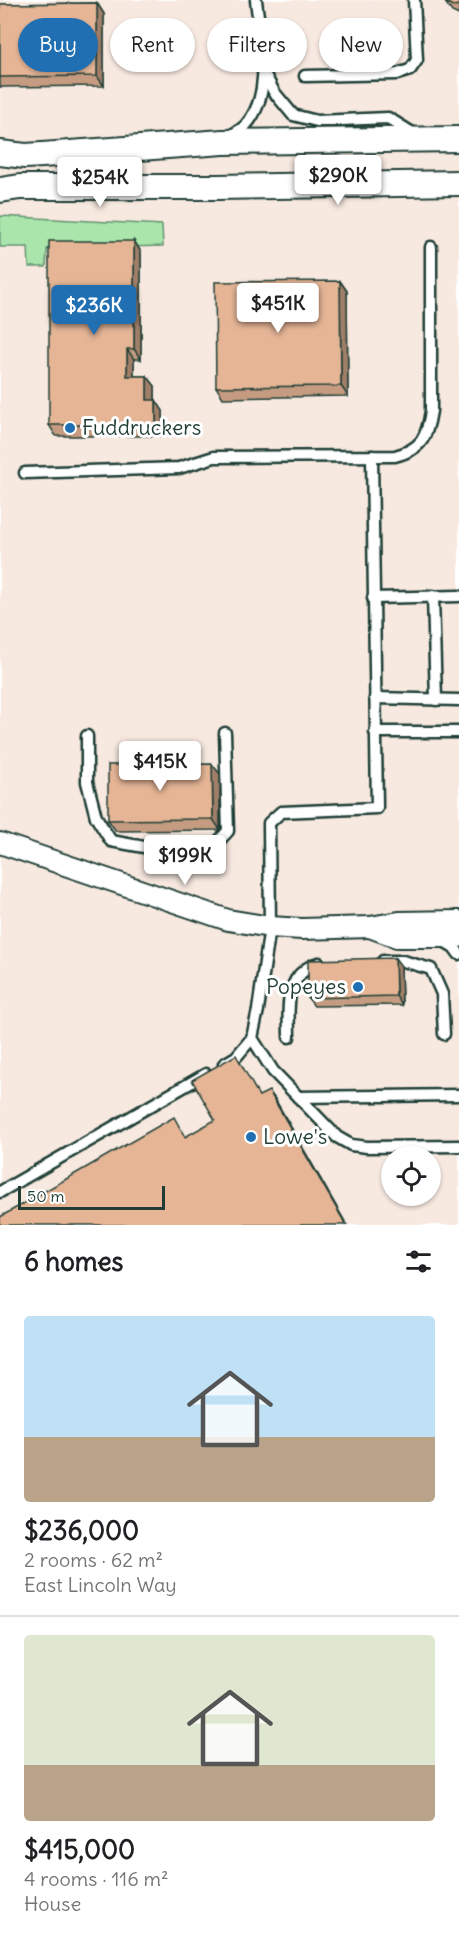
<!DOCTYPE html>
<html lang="en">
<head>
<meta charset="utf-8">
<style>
  :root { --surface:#fff; --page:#f2f2f2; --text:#202124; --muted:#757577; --line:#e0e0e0; --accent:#1f6fb2 }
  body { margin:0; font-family:Delius,sans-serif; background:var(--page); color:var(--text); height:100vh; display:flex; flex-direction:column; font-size:22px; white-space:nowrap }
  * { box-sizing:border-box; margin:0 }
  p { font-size:20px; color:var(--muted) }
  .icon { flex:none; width:33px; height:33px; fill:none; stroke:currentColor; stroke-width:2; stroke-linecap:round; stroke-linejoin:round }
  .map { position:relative; height:1225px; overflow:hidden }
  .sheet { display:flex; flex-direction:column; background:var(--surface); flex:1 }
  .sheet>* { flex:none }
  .guide { position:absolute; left:18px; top:18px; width:423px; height:54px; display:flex; gap:12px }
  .buttons { position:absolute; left:381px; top:1146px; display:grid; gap:12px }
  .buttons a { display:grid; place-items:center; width:60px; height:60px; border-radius:50%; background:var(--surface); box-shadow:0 2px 4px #0004; font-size:30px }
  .scale { position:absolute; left:18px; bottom:15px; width:147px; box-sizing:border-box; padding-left:6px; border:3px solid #1f3d34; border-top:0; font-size:16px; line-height:21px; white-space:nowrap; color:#1f3d34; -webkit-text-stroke:4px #fff; paint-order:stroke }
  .price { position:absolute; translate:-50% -51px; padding:0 14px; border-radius:6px; background:#fff; color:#222; font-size:20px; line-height:39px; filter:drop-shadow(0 2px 3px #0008) }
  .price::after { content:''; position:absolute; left:50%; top:36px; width:18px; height:14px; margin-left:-9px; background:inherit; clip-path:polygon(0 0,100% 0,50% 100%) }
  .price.current { background:var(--accent); color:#fff }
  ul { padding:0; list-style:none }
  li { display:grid; align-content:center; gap:12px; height:318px; padding:0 24px }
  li+li { border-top:2px solid var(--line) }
  li span { display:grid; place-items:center; height:186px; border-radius:6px; color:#555 }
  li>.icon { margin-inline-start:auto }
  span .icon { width:108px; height:108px; fill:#fffc; stroke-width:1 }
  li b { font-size:26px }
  h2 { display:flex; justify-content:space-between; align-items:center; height:72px; padding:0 24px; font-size:26px }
  .pill { padding:0 21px; border-radius:27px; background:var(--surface); box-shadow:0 2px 4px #0004; font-size:21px; line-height:54px }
  .pill.current { background:var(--accent); color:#fff }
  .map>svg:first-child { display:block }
  .built { fill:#f7e9e0; fill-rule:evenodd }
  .green { fill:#aae6ac; stroke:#649270; stroke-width:1.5 }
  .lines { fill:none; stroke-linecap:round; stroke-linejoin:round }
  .service-casing { stroke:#1f3d34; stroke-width:15 }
  .minor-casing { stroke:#1f3d34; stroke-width:24 }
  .tertiary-casing { stroke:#1f3d34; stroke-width:28 }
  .service { stroke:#fff; stroke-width:10 }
  .minor { stroke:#fff; stroke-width:20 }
  .tertiary { stroke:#fff; stroke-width:24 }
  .wall { fill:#c59c81; stroke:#1f3d34; stroke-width:1.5 }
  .shaded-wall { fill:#a07f69; stroke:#1f3d34; stroke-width:1.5 }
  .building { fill:#e5b596; stroke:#1f3d34; stroke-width:1.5 }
  .poi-dot { fill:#1f6fb2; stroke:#fff; stroke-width:2 }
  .labels { text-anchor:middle; stroke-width:6; stroke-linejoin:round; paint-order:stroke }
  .poi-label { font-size:21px; fill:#1f3d34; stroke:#fff; text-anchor:start }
</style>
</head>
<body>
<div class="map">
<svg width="459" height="1225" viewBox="0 0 459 1225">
  <rect width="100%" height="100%" fill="#fff"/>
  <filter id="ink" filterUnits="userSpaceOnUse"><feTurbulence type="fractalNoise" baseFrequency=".0167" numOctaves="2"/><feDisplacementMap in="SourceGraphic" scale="12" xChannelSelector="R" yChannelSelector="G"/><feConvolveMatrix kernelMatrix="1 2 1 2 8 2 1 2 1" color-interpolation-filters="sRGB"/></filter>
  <g filter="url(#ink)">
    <path class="built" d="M0 0H459V1225H0ZM392 1156H430V1196H392Z"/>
    <path class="green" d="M0 216 162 225 163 246 47 249 46 267H29L28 247H0Z"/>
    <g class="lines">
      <g class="service-casing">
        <g id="service">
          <path d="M264 73 274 92 293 115 317 121 388 118 414 134"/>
          <path d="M305 76 397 74 410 70 417 60 414 0"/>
          <path d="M230 136C235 133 241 130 245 126 275 93 260 39 256 0"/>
          <path d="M25 473 179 468 214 457 395 456C422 449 427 437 431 411V247"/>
          <path d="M433 596 436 700"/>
          <path d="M373 598 459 596"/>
          <path d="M375 698 459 700"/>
          <path d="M375 732H459"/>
          <path d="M87 736V782L96 817 111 841 144 847 215 845 228 831 225 733"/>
          <path d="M442 940 454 947 459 954"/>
          <path d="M383 961H403L431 969 442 994 444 1034"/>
          <path d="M289 1037C289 1013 284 985 306 969 311 966 313 964 319 963"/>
          <path d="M252 1038 273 1071 337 1137 351 1145 367 1147 459 1146"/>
          <path d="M224 1064 236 1057 252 1038 258 1010 270 927 269 823 281 812 377 808 372 456"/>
          <path d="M298 1097 459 1095"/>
          <path d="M0 1192 206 1074"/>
        </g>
      </g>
      <g class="minor-casing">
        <g id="minor">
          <path d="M0 843 228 920 270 927 302 929 370 927 399 922 459 921"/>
          <path d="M370 927 397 937H459"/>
        </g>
      </g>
      <g class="tertiary-casing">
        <g id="tertiary">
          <path d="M0 153 25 156 42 155 223 142 459 139"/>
          <path d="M0 190 20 187H217L459 183"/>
        </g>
      </g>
      <use href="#service" class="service"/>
      <use href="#minor" class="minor"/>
      <use href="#tertiary" class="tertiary"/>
    </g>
    <g class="wall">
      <path d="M459 0V15L452 12 445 2Z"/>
      <path d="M97 3 104 14V86L0 87V4Z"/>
      <path d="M134 241 141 252V359H134V376H147L155 386V400L163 411V436H56L49 425Z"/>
      <path d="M340 281 347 291 348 396 223 398 216 387Z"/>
      <path d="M220 774V830L116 831 108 820Z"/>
      <path d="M401 966 402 1005 314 1006 308 998Z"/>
    </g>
    <g class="shaded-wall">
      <path d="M97 3 104 14V86L97 76Z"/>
      <path d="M134 241 141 252V359L134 349Z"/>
      <path d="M340 281 347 291 348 396 341 386Z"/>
      <path d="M127 349 134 359V386L127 376Z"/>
      <path d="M147 376 155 386V411L147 400Z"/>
      <path d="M156 400 163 411V436L156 425Z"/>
      <path d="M212 764 220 774V830L213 819Z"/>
      <path d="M395 958 401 966 402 1005 396 996Z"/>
      <path d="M269 1091 275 1099 347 1225H346Z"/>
    </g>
    <g class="building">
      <path d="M445 0H459V5L453 6 445 2Z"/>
      <path d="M97 3V76L0 77V4Z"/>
      <path d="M49 241H134V349H127V376H147V400H156V425H49Z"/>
      <path d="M340 281 341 386 216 387 215 282Z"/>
      <path d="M212 764 213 819 108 820V765Z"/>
      <path d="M395 958 396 996 308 998V960Z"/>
      <path d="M236 1055 259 1096 269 1091 346 1225H0V1217L174 1117 185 1137 215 1120 192 1080Z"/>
    </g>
  </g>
  <g class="poi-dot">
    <circle cx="70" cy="428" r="6"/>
    <circle cx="358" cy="987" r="6"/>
    <circle cx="251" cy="1137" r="6"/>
  </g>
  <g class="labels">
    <g class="poi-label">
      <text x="82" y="435">Fuddruckers</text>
      <text x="346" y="994" text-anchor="end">Popeyes</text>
      <text x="263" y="1144">Lowe's</text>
    </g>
  </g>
</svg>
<div class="buttons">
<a><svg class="icon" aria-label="locate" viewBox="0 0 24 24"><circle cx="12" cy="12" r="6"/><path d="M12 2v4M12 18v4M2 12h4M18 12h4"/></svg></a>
</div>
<div class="scale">50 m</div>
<b class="price" style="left:338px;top:206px">$290K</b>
<b class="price" style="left:100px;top:208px">$254K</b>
<b class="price" style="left:278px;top:334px">$451K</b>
<b class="price current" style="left:94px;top:336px">$236K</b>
<b class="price" style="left:160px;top:792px">$415K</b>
<b class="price" style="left:185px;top:886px">$199K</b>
<div class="guide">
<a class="pill current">Buy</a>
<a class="pill">Rent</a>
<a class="pill">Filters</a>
<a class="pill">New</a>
</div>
</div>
<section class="sheet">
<h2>6 homes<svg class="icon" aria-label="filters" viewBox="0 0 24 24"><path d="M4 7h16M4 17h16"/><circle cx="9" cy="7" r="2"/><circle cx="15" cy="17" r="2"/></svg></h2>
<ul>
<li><span style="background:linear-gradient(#bfe0f5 65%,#b9a48a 0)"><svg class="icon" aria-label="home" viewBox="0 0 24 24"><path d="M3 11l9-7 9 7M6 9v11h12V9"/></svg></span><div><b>$236,000</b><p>2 rooms · 62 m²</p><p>East Lincoln Way</p></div></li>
<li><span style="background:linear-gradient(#dfe7d0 70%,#b9a48a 0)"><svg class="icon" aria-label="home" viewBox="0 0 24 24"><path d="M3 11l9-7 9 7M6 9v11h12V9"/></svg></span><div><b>$415,000</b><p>4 rooms · 116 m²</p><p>House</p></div></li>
</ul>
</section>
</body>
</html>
